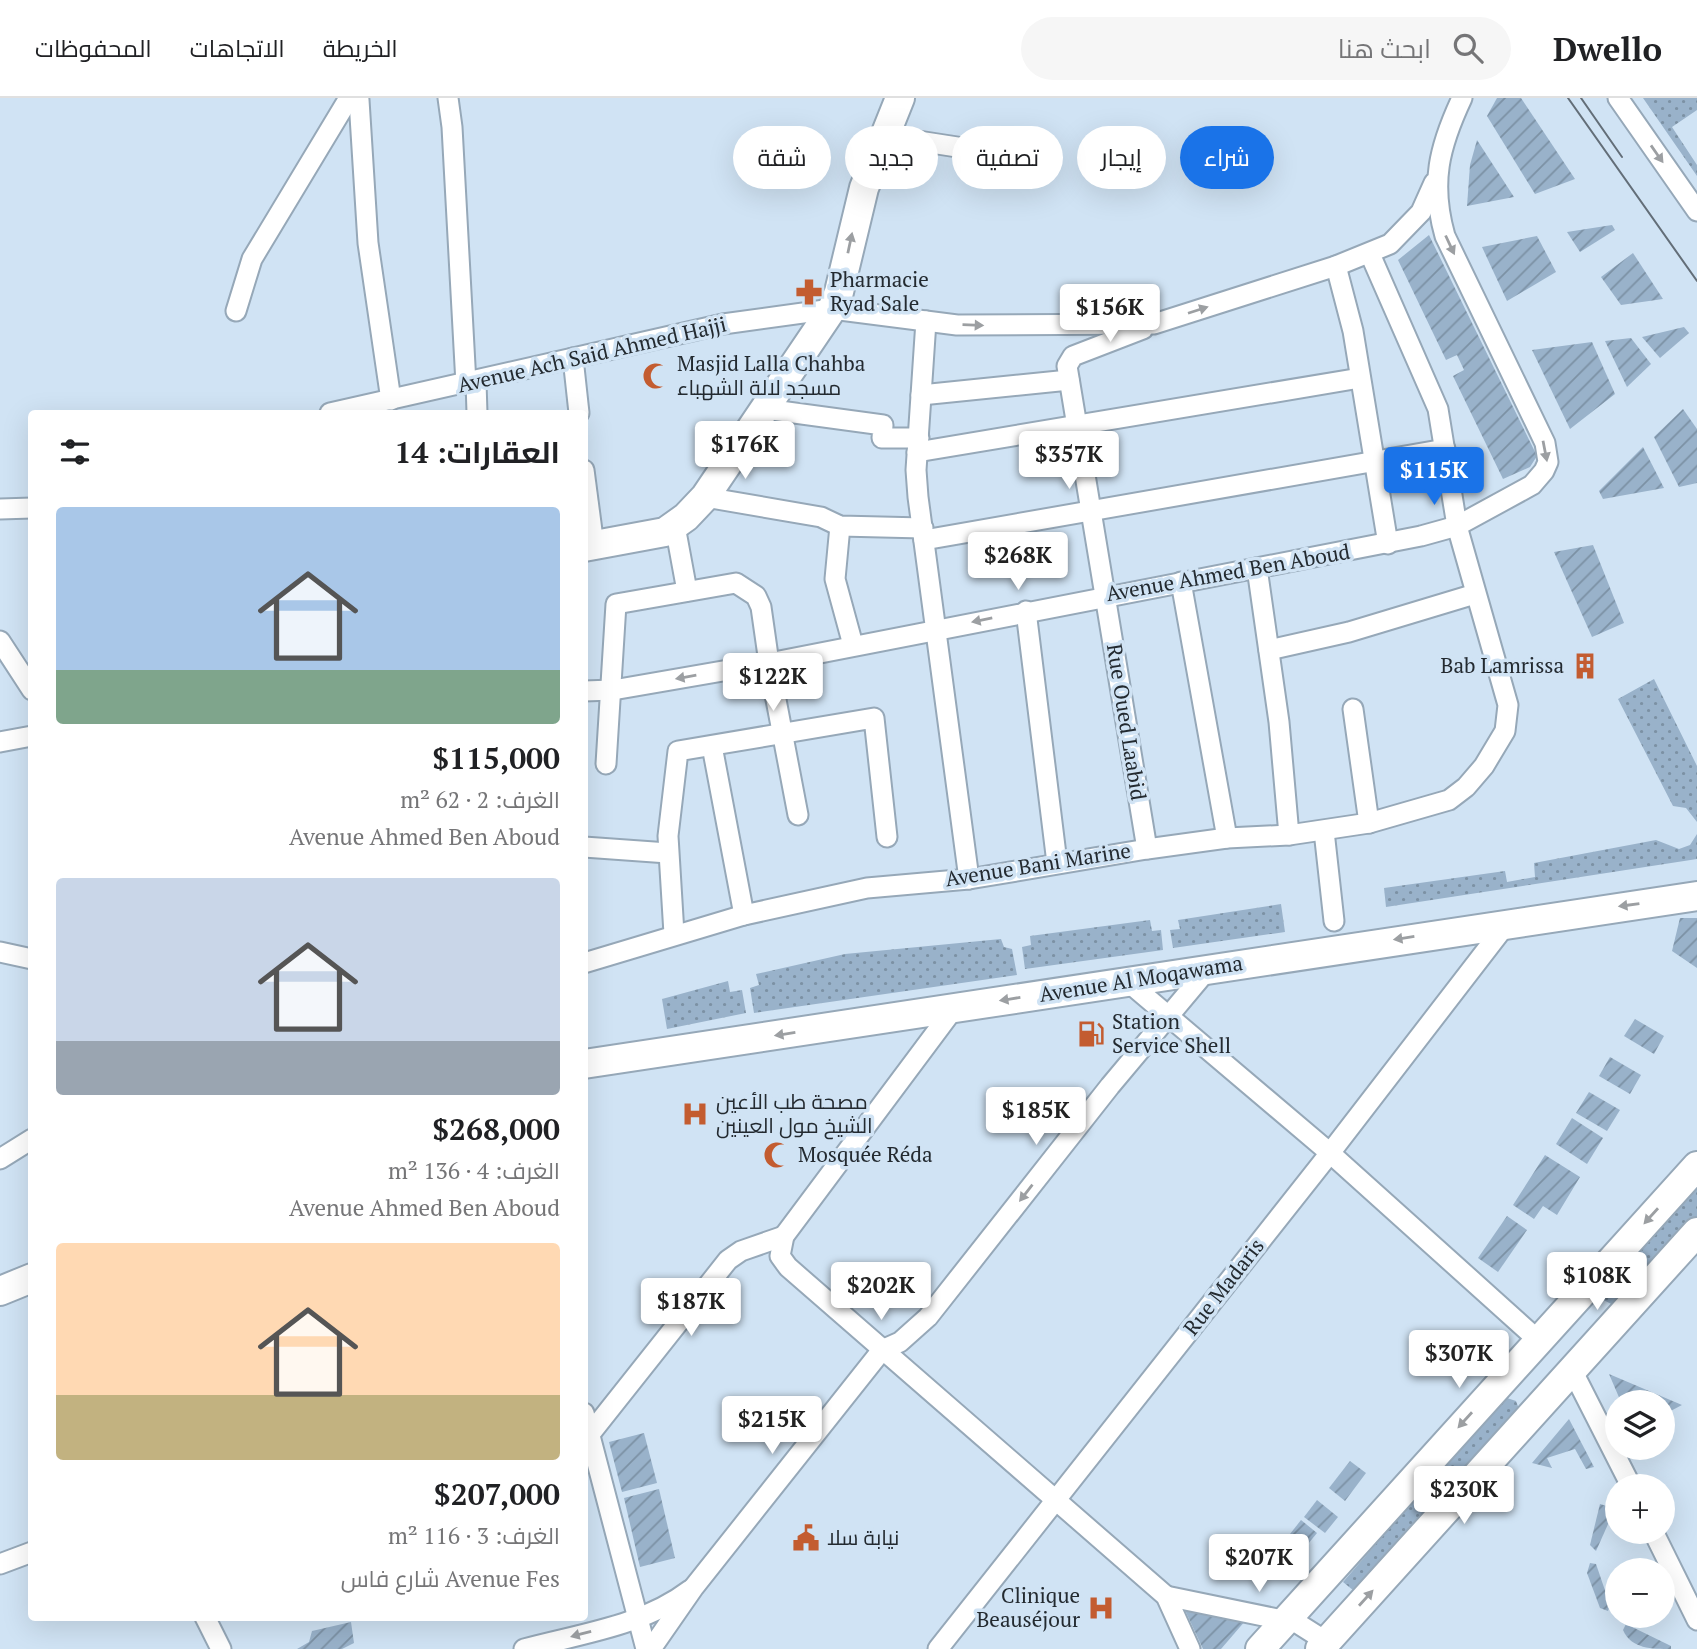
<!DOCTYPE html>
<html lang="ar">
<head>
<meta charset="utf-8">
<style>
  :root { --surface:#fff; --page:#f6f6f6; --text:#202124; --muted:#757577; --line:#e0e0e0; --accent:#1a73e8 }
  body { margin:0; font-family:"PT Serif",Cairo,serif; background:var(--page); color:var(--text); direction:rtl; height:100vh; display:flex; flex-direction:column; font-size:26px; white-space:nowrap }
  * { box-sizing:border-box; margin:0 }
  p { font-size:23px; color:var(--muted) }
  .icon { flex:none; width:38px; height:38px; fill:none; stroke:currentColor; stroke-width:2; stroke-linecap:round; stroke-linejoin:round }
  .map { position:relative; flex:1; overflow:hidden; direction:ltr }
  .details { position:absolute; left:28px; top:312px; width:560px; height:1211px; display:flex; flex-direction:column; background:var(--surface); border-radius:7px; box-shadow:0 7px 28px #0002; direction:rtl }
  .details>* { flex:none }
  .guide { position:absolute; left:609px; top:28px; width:665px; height:63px; direction:rtl; display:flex; gap:14px }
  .tools { position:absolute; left:1605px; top:1292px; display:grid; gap:14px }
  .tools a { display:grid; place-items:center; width:70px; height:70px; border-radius:50%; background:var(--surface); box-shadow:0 7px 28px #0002; font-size:35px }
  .price { position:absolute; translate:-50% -60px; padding:0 16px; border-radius:7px; background:#fff; color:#222; font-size:23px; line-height:46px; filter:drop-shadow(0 2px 4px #0008) }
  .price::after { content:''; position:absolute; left:50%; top:42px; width:21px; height:16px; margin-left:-10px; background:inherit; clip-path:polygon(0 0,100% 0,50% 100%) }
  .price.active { background:var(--accent); color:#fff }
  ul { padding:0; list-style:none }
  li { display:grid; align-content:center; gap:14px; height:371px; padding:0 28px }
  li span { display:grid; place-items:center; height:217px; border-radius:7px; color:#555 }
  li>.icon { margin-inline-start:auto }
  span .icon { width:126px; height:126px; fill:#fffc; stroke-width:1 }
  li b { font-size:30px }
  h2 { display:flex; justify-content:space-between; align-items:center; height:84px; padding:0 28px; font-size:30px }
  .chip { padding:0 24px; border-radius:32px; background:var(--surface); box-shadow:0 7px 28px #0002; font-size:24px; line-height:63px }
  .chip.active { background:var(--accent); color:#fff }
  header { display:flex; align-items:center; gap:42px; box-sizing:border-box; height:98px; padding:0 35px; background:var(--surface); border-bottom:2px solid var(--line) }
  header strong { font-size:33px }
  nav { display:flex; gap:38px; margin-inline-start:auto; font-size:24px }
  .search { width:490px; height:63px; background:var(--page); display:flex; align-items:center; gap:18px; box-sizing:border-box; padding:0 24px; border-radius:38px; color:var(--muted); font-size:26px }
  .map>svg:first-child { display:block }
  .grass { fill:url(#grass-dots) }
  .garden { fill:url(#garden-furrows) }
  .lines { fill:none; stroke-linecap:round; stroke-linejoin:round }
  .street-casing { stroke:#96a8b8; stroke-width:23 }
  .secondary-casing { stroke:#96a8b8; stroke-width:32 }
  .street { stroke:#fff; stroke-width:19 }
  .secondary { stroke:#fff; stroke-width:28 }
  .tram { stroke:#636e78; stroke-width:2 }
  .oneway { fill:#9c9fa2 }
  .labels { text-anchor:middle; stroke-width:7; stroke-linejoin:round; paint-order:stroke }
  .poi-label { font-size:21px; fill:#232a30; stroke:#d0e3f4; text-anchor:start }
  .street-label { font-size:21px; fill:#232a30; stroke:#d0e3f4 }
</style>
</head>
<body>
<header>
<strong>Dwello</strong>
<div class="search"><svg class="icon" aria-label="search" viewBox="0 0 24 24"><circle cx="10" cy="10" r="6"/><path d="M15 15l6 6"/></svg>ابحث هنا</div>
<nav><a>الخريطة</a><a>الاتجاهات</a><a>المحفوظات</a></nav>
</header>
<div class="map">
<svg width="1697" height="1551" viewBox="0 0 1697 1551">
  <defs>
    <pattern id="grass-dots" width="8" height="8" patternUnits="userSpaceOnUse" patternTransform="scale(1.75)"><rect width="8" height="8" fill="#99b2ca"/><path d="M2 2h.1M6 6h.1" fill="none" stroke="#7c91a4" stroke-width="1.8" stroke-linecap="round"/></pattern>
    <pattern id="garden-furrows" width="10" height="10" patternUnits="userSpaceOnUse" patternTransform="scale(1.75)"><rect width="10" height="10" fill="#99b2ca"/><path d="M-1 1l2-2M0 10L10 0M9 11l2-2" fill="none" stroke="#7c91a4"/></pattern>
  </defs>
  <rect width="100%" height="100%" fill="#d0e3f4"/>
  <g class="grass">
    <path d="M1643 0H1697V12L1672 29 1697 67V78Z"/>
    <path d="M1654 581 1697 668V724L1686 710 1673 708 1618 601Z"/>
    <path d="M1697 736V761L1386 809 1384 790 1505 773 1507 784 1535 779 1534 765 1656 742 1679 751 1690 747Z"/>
    <path d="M1281 806 1285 834 1173 850 1170 832 1180 831 1178 822Z"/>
    <path d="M1150 822 1152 833 1161 832 1163 852 1025 871 1022 849 1031 847 1030 838Z"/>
    <path d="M1001 841 1004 849 1012 851 1017 877 754 915 750 890 759 887 756 876 845 856Z"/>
    <path d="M728 883 730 894 742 892 746 915 667 931 662 901Z"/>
    <path d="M1697 1083V1120L1615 1208 1594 1197Z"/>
    <path d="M1507 1300 1516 1303 1519 1311 1359 1497 1343 1484 1499 1304Z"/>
  </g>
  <g class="garden">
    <path d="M1497 0H1521L1575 81 1535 96 1487 18Z"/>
    <path d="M1477 42 1514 99 1467 108 1470 67Z"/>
    <path d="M1612 127 1615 132 1580 154 1567 134Z"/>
    <path d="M1429 137 1537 358 1530 369 1503 381 1453 278 1464 272 1457 257 1446 262 1398 162Z"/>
    <path d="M1537 138 1556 174 1507 203 1482 149Z"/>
    <path d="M1633 155 1663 201 1621 207 1601 179Z"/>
    <path d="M1684 229 1689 235 1660 260 1642 239Z"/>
    <path d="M1631 240 1651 266 1627 289 1605 243Z"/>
    <path d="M1592 244 1615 296 1570 331 1532 252Z"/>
    <path d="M1683 311 1697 331V385L1679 389 1654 339Z"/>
    <path d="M1643 349 1664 390 1603 401 1599 393Z"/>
    <path d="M1593 447 1624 525 1592 539 1554 454Z"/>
    <path d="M1680 820H1697V870L1672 853Z"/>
    <path d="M1635 921 1664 938 1654 956 1624 938Z"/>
    <path d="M1610 959 1641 977 1630 996 1599 978Z"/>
    <path d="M1589 994 1620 1012 1607 1033 1576 1015Z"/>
    <path d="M1572 1020 1603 1040 1587 1066 1556 1046Z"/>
    <path d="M1545 1057 1580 1079 1557 1117 1543 1108 1534 1121 1513 1107Z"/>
    <path d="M1507 1118 1527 1132 1498 1174 1478 1160Z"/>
    <path d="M1609 1276 1682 1307 1663 1317 1662 1304H1621Z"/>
    <path d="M1569 1321 1594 1369 1586 1371 1575 1351 1547 1360 1552 1370 1532 1365Z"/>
    <path d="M644 1335 657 1385 622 1394 609 1344Z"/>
    <path d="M1350 1363 1366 1375 1345 1403 1329 1390Z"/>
    <path d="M659 1391 675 1460 640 1469 624 1400Z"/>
    <path d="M1317 1402 1338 1419 1325 1435 1304 1419Z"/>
    <path d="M1600 1406 1610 1409 1613 1415 1596 1453 1590 1447Z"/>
    <path d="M1301 1422 1317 1435 1280 1480 1265 1468Z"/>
    <path d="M1590 1465 1596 1466 1610 1507 1608 1513 1600 1510 1587 1475Z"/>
    <path d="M1184 1510 1246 1522 1221 1551H1203Z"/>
    <path d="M351 1524 354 1545 342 1551H297L309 1544 312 1533Z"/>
    <path d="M1626 1526 1671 1548V1551C1652 1551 1631 1551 1623 1532Z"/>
  </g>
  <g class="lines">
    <g class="street-casing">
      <g id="street">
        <path d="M350 0 359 2 368 145 391 302"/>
        <path d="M448 0 452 29 466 286"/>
        <path d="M1618 0 1697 113"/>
        <path d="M886 38 983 53"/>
        <path d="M1336 168 1353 233 1388 446"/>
        <path d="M236 213 252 161 349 0"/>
        <path d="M926 223 916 372 918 399 969 781"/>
        <path d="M1143 231 1073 258 1067 268 1147 751"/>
        <path d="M573 260 579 315"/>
        <path d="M476 284 477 315"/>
        <path d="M921 297 1069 282"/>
        <path d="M765 311 883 327 882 340H919"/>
        <path d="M330 315 723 226 832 211 957 227 1154 226 1336 168 1390 146 1421 114 1434 85"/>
        <path d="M917 354 1360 280"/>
        <path d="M584 372 594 448"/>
        <path d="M705 399 821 419 840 428 923 430"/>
        <path d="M0 411 32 410"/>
        <path d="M675 428 687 493"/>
        <path d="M840 428 835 481 853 547"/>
        <path d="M924 442 1445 351"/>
        <path d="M1257 470 1279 624 1289 737"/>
        <path d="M1181 484 1227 740"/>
        <path d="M1026 513 1057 765"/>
        <path d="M0 543 32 592"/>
        <path d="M1269 552 1349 534 1475 496"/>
        <path d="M584 593 613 592 769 565 1421 438 1457 428 1532 387 1544 373 1548 364 1545 345 1445 138C1430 85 1439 49 1462 0"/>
        <path d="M1353 611 1369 725"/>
        <path d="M0 644 32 638"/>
        <path d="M712 648 744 817"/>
        <path d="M606 666 616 506 736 485 756 498 761 509 769 565 798 717"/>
        <path d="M1324 733 1334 823"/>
        <path d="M584 749 668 755"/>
        <path d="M674 836 668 738 678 653 874 620 887 739"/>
        <path d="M0 854 32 861"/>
        <path d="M584 865 744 817 867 790 969 781 1147 751 1227 740 1289 737 1369 725 1449 702 1466 689 1484 668 1505 633 1508 607 1457 428 1438 311 1370 156"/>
        <path d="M1127 883 1330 1055 1538 1242"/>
        <path d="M955 909 784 1138 780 1158 788 1169 1166 1498 1190 1551"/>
        <path d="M0 1061 32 1041"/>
        <path d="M1572 1272 1631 1388"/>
        <path d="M584 1315 646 1551"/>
        <path d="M590 1336 728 1162 741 1153 784 1138"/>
        <path d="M1653 1433 1697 1522"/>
        <path d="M0 1466 32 1454"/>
        <path d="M1166 1498 1297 1525 1327 1544"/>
        <path d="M205 1519 221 1551"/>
        <path d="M524 1551C579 1536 643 1528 690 1492"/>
        <path d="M651 1551 694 1489 882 1252 900 1244 928 1219 1110 988 1208 871"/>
        <path d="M938 1551 1330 1055 1508 824"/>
      </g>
    </g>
    <g class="secondary-casing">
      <g id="secondary">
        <path d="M584 449 665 434 686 419 705 399 832 211 839 194 864 90 900 0"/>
        <path d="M584 966 1697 798"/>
        <path d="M0 1193 32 1180"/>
        <path d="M1260 1551 1697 1068"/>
        <path d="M1320 1551 1697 1134"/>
      </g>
    </g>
    <use href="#street" class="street"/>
    <use href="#secondary" class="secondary"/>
    <g class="tram">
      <path d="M1568 0 1697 183"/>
      <path d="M1581 0 1622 59"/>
    </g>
  </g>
  <defs><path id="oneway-solid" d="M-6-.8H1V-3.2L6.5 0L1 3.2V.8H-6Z" transform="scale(1.75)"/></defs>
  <g class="oneway">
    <use href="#oneway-solid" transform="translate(1657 56) rotate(55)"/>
    <use href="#oneway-solid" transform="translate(850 145) rotate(-78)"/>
    <use href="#oneway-solid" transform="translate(1450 147) rotate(65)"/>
    <use href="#oneway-solid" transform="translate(1198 212) rotate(-18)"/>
    <use href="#oneway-solid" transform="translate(973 227) rotate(2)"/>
    <use href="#oneway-solid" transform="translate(1545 353) rotate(79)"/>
    <use href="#oneway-solid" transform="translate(982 522) rotate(168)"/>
    <use href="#oneway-solid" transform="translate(686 579) rotate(170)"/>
    <use href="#oneway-solid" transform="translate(1629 807) rotate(172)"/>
    <use href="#oneway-solid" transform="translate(1404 840) rotate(171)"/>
    <use href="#oneway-solid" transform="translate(1010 901) rotate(171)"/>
    <use href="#oneway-solid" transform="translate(785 936) rotate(171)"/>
    <use href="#oneway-solid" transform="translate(1026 1095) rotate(128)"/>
    <use href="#oneway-solid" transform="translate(1651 1118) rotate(132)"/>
    <use href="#oneway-solid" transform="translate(1465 1322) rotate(132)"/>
    <use href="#oneway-solid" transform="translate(1366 1500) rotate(-48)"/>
    <use href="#oneway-solid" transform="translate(581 1536) rotate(165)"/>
  </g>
  <defs>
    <g id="pharmacy-bare" transform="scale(2.1)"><path d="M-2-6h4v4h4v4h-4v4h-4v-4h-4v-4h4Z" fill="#c35c30" stroke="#d0e3f4" stroke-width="2.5" paint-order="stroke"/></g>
    <g id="mosque-bare" transform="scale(2.1)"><path d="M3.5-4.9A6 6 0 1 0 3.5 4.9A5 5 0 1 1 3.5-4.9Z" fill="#c35c30" stroke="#d0e3f4" stroke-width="2.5" paint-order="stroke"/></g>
    <g id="building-bare" transform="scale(2.1)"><path d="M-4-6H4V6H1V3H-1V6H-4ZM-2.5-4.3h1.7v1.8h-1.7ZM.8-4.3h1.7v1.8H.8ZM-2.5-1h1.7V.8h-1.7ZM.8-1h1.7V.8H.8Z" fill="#c35c30" stroke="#d0e3f4" stroke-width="2.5" paint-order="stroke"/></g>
    <g id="fuel-bare" transform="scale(2.1)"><path d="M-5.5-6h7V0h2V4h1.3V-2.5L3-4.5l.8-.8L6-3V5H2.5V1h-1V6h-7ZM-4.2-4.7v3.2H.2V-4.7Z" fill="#c35c30" stroke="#d0e3f4" stroke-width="2.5" paint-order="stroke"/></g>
    <g id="hospital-bare" transform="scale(2.1)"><path d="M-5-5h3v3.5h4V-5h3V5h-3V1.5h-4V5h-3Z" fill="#c35c30" stroke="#d0e3f4" stroke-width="2.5" paint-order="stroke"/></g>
    <g id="civic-bare" transform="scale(2.1)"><path d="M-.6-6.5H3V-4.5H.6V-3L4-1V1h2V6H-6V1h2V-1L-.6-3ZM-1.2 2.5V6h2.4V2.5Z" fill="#c35c30" stroke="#d0e3f4" stroke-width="2.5" paint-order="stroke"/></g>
  </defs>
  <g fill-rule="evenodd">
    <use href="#pharmacy-bare" x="809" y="194"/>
    <use href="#mosque-bare" x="656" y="278"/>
    <use href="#building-bare" x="1585" y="568"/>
    <use href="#fuel-bare" x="1091" y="936"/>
    <use href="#hospital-bare" x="695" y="1016"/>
    <use href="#mosque-bare" x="777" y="1057"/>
    <use href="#civic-bare" x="806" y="1440"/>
    <use href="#hospital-bare" x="1101" y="1510"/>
  </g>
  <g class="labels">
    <g class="poi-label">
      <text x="830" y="189">Pharmacie<tspan x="830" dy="24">Ryad Sale</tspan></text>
      <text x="677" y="273">Masjid Lalla Chahba<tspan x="677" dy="24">مسجد لالة الشهباء</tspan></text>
      <text x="1564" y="575" text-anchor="end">Bab Lamrissa</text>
      <text x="1112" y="931">Station<tspan x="1112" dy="24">Service Shell</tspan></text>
      <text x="716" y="1011">مصحة طب الأعين<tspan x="716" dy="24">الشيخ مول العينين</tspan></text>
      <text x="798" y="1064">Mosquée Réda</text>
      <text x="827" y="1447">نيابة سلا</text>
      <text x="1080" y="1505" text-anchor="end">Clinique<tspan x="1080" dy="24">Beauséjour</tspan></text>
    </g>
    <g class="street-label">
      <text transform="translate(592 257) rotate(-13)" y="7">Avenue Ach Said Ahmed Hajji</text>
      <text transform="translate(1228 475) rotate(-10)" y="7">Avenue Ahmed Ben Aboud</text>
      <text transform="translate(1126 624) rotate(81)" y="7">Rue Oued Laabid</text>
      <text transform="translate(1038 767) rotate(-9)" y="7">Avenue Bani Marine</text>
      <text transform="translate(1141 881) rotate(-9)" y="7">Avenue Al Moqawama</text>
      <text transform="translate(1224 1189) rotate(-52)" y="7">Rue Madaris</text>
    </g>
  </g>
</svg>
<div class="tools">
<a><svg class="icon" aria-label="layers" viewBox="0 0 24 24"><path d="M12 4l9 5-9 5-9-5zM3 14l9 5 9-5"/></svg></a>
<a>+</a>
<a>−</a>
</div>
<b class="price" style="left:1110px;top:246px">$156K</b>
<b class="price" style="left:745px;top:383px">$176K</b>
<b class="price" style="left:1069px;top:393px">$357K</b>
<b class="price active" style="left:1434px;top:409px">$115K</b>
<b class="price" style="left:1018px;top:494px">$268K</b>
<b class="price" style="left:773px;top:615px">$122K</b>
<b class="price" style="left:1036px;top:1049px">$185K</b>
<b class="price" style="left:1597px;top:1214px">$108K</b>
<b class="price" style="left:881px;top:1224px">$202K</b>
<b class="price" style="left:691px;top:1240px">$187K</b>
<b class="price" style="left:1459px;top:1292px">$307K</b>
<b class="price" style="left:772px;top:1358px">$215K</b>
<b class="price" style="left:1464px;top:1428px">$230K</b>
<b class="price" style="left:1259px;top:1496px">$207K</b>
<div class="guide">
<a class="chip active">شراء</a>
<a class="chip">إيجار</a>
<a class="chip">تصفية</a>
<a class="chip">جديد</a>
<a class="chip">شقة</a>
</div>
<section class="details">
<h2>العقارات: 14<svg class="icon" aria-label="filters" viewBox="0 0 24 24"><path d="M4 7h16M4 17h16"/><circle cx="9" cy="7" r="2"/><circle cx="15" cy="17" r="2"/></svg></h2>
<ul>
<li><span style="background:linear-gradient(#a9c7e8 75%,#7fa58c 0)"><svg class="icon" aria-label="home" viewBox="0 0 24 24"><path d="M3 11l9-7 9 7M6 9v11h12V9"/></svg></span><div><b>$115,000</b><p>الغرف: 2 · 62 m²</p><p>Avenue Ahmed Ben Aboud</p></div></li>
<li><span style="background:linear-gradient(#c9d6e8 75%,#9aa5b1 0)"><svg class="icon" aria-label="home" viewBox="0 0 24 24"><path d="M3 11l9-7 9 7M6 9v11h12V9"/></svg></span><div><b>$268,000</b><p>الغرف: 4 · 136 m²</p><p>Avenue Ahmed Ben Aboud</p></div></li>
<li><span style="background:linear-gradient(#ffd9b3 70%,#c2b280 0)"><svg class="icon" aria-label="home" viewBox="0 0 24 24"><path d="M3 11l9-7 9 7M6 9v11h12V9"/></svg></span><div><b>$207,000</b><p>الغرف: 3 · 116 m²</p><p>Avenue Fes شارع فاس</p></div></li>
</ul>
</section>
</div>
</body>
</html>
